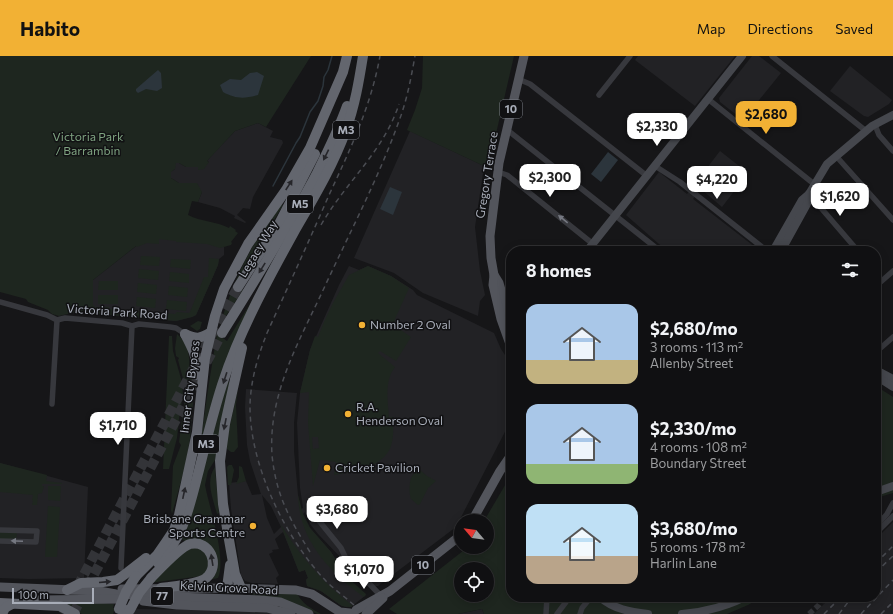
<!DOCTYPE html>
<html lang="en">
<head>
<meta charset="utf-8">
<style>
  :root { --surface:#101012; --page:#19191b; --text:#f1f3f6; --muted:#9c9d9f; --line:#303032; --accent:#f2b134 }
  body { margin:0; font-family:Commissioner,sans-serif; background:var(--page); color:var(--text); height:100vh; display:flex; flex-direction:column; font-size:15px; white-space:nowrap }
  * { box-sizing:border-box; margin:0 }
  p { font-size:13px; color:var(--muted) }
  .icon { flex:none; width:22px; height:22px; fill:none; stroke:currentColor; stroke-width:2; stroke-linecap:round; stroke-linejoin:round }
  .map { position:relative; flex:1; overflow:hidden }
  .drawer { position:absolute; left:506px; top:190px; width:375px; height:356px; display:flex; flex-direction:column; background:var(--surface); border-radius:16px; box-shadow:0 2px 10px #0003,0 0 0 1px var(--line) }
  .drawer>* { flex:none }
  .needle { width:26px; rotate:299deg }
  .controls { position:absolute; left:454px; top:458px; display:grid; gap:8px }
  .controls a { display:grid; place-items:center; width:40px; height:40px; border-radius:50%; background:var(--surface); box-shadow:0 2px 10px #0003,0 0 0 1px var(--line); font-size:20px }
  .scale { position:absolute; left:12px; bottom:10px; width:82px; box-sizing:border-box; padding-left:4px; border:2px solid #a8adb8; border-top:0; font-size:11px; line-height:14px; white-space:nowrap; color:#a8adb8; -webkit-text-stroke:3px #111113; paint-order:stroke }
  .price { position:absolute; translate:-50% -34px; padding:0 9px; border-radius:8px; background:#fff; color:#222; font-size:13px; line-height:26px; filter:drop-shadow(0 1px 2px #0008) }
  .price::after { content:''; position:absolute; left:50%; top:24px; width:12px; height:9px; margin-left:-6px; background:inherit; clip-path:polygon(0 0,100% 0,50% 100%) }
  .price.selected { background:var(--accent); color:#111 }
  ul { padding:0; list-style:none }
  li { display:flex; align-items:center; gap:12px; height:100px; padding:0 20px }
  li span { display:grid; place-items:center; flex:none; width:112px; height:80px; border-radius:12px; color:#555 }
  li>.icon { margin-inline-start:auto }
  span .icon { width:48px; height:48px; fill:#fffc; stroke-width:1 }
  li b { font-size:17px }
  h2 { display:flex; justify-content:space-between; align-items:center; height:48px; padding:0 20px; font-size:17px }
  header { display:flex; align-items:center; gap:24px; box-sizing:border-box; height:56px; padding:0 20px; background:var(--accent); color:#111 }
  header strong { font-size:19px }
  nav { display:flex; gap:22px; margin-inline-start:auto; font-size:14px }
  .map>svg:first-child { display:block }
  .built { fill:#222225; fill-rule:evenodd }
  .green { fill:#1e261f; fill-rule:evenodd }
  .water { fill:#2c353c }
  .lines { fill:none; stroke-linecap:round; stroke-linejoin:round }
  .stream { stroke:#2c353c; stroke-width:1.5 }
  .street-tunnel { stroke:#333438; stroke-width:5.5; stroke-dasharray:5.5 3; stroke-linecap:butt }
  .highway-tunnel { stroke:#333438; stroke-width:10; stroke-dasharray:10 5; stroke-linecap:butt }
  .street { stroke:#37383d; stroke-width:5.5 }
  .secondary { stroke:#45474d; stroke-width:8 }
  .primary { stroke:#53555c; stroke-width:9 }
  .highway { stroke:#63666e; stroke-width:10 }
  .rail { stroke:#4a4c52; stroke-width:1.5; stroke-dasharray:5 4; stroke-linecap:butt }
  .primary-bridge { stroke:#53555c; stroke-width:9 }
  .highway-bridge { stroke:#63666e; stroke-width:10 }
  .oneway { fill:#26262a }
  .oneway2 { fill:#757881 }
  .poi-dot { fill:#f2b134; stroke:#111113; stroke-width:1.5 }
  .labels { text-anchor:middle; stroke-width:3; stroke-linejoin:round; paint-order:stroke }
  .shield { fill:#111113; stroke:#7b7e86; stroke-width:1 }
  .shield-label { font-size:11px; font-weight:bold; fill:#a8adb8 }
  .park-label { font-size:12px; fill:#7fa381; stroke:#111113 }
  .street-label { font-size:12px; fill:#a8adb8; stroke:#111113 }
  .poi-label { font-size:12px; fill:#a8adb8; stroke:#111113; text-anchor:start }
</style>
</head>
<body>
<header>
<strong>Habito</strong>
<nav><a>Map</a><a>Directions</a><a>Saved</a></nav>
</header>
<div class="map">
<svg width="893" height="558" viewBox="0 0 893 558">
  <rect width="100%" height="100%" fill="#161618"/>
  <g class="built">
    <path d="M638 0H735L695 50 635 4Z"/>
    <path d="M752 0H759L781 17 743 64 720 46 719 42Z"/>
    <path d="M850 10 892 44 889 48 868 61 864 60 830 35Z"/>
    <path d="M258 67 273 75 270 81 282 84 283 87 253 141 250 153 243 152 237 159 246 166 245 167 234 162 235 160 220 152 198 146 202 136 179 127 171 122 170 116 175 113V107H179L186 111H199L198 113 209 106 207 105 213 98 235 75Z"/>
    <path d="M410 75 484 110 475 171 480 215 485 239 480 245 478 260 423 237 394 217 354 202Z"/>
    <path d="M720 95 748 117 722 151 701 133 693 143 760 195H667L626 159 659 116 687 138Z"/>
    <path d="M154 176 224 185V199L219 203 218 209 196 259 192 261 176 265 89 257 93 224Z"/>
    <path d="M349 210 359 214 368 210 391 220 413 234 417 239 494 277 501 293 511 308V364L456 471 378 530 369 531 318 478 310 468 305 456 303 458 310 472 331 496 347 521 366 539 351 551H346L340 549 321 535 307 530 306 524 308 522 305 514 299 516 283 476 275 483 279 493 272 494 273 496 269 498 279 519 276 522 278 528 252 527 245 525 241 519 231 453 229 427 246 425 252 439 261 438 250 405 247 389 245 351 246 333 297 337 294 367V395L298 439 301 453 303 452 300 432 297 367 300 337 310 294 339 229ZM262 439 271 450 281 471 274 478 267 462Z"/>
    <path d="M0 407 88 431 84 522 29 523 0 522Z"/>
    <path d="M893 466V558H814L831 541H876V483Z"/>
    <path d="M134 553 266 555 278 558H132Z"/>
    <path d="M482 553 484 558H458Z"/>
  </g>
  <g class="green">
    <path d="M0 0H311L266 71 258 67 235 75 207 105 209 106 204 113 198 114V111H186L179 107H176L175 113 171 116V122L179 127H197L202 136 198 146 192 145 188 159C201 166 216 165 229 172L230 170 236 174 235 175 238 177 231 186 232 187 231 189 220 192 207 188 176 186V185L159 183V188L147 187 137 191 136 190 93 224V249L95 251H109V253H115L175 258 177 256 189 257 190 256 204 221H208L209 202 219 203 218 209 196 259 192 261 176 265 76 256 59 260 52 258 48 254 28 246 26 243 0 236Z"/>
    <path d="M423 0H514L492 95 484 110 407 74 415 54 422 32Z"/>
    <path d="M281 148 283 149 236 229 243 234 220 269C230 237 242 206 260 179 267 168 274 158 281 148Z"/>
    <path d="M141 200 160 201 159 210 140 209Z"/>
    <path d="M171 203 191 204 190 213 170 211Z"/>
    <path d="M368 210 391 220 409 232 395 263V270L411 281 396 305 380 295 378 297 395 311C384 325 388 345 389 361H393C393 369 394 378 392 386 387 411 356 415 334 419L336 406 320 404 313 430 308 367 309 336 300 337 310 294 315 280 318 281 324 266 333 247 349 219ZM312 381H318L319 392 313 393Z"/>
    <path d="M139 213 159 215 158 224 138 222Z"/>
    <path d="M170 216 189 218V227L169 225Z"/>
    <path d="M99 225H118V234H98Z"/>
    <path d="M138 227 157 229 156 238 137 236Z"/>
    <path d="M169 230 188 232 187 241 168 239Z"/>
    <rect x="98" y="239" width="20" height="9"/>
    <path d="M137 241 156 243 155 252 136 250Z"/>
    <path d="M253 243 200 389 209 327 217 278 227 285Z"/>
    <path d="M167 244 187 246 186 255 166 253Z"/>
    <path d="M198 265 202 266 200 273 197 275 190 270Z"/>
    <path d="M177 278 187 288 194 335 190 383 186 407 172 458 171 454 173 410 181 389 179 386 186 334 178 304 179 302 176 300 175 292Z"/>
    <path d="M169 280H172L173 295 182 326 183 339 179 363 177 382 169 413H163Z"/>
    <path d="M227 325 230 327 215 404 208 415 205 429C209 451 227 502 218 522L208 524 216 500 186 486 182 483 189 466Z"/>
    <path d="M876 330 893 341V437L876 442Z"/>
    <path d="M238 333 236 349 238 391 234 396H231L227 393 226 387Z"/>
    <path d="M0 407 47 419 46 425 62 427V428H42V430H44L42 437 38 438 37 449H32L33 445 32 444 33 439 0 436Z"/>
    <path d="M229 409H232L234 414 231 429H228L227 411Z"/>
    <path d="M239 410 242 411 246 425 236 428 239 421Z"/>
    <path d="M215 411 219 457 217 458C213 443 205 425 215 411Z"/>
    <path d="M420 414 427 420 436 425 428 432 420 448 418 449 411 443C408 433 409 416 420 414Z"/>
    <path d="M511 419V541H762L748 549 727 558H484L482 553 458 558H397L389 553 468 491H487V465H484ZM461 513H487V539H461Z"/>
    <path d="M48 430H61L60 445 48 444Z"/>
    <path d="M298 439 303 458 310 472 331 496 347 521 366 538 364 541C329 516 299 484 298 439Z"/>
    <path d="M48 450 60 451 57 501H45Z"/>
    <path d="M280 467C301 501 321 525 353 550L349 551 342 550 321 535 307 530 306 524 308 522 305 514 299 516Z"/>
    <path d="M0 475 17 476 16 484 0 483Z"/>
    <path d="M190 491 205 494 211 511 202 520 149 527Z"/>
    <path d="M248 535 297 537C301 547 312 553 321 558H317L297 548 253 539Z"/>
    <path d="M100 547 114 548 113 552H115L113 558H82L65 548Z"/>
  </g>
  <g class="water">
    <path d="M158 14 161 17 162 32 157 35 146 33 138 37 136 35V33Z"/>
    <path d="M257 16 264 20 258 39C244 43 236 43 223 36L220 29 230 23 241 24 250 17Z"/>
    <path d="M608 96 618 104 601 126 591 118Z"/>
    <path d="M390 131 402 136 393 159 380 153Z"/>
  </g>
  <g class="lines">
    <path class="stream" d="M273 130 296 87 300 81 310 56 318 45 323 30 324 21 328 14 332 0"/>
    <path class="street-tunnel" d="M809 558 819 549 824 541"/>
    <g class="highway-tunnel">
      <path d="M63 558 207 287 238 231"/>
      <path d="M73 558 222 277"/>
    </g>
    <g class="street">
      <path d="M772 0 866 75"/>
      <path d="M518 23 530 28 647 120"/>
      <path d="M599 39 630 0"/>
      <path d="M708 43 814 128"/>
      <path d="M875 69 879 79 893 95"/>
      <path d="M506 73 660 195"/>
      <path d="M836 100 893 164"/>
      <path d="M655 110 680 126 767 195"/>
      <path d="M498 116 507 119 593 188"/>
      <path d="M809 138 858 195"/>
      <path d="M876 230 893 215"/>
      <path d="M0 246 47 259 57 264 65 262 122 267 132 270 139 268 170 271 176 272 185 278"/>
      <path d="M876 296 893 281"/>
      <path d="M52 348 57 264"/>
      <path d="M311 450 314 458 320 466 341 492 349 509 359 517 381 540"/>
      <path d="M876 470 887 458 893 447"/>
      <path d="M0 474 37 475 36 486 0 485"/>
      <path d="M876 477 893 460"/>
      <path d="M121 512 132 270"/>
      <path d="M546 558 547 541"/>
      <path d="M557 558 566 546V541"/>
      <path d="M580 558 582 552 591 541"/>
    </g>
    <g class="secondary">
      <path d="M587 195 742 0"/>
      <path d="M773 195 802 144 809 138 827 108 872 70 893 59"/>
      <path d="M781 195 807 148 809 138"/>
      <path d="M876 314 893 323"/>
      <path d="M876 317 879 322 893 331"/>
      <path d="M876 436 893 430"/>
      <path d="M600 541C613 553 631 556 648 558"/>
      <path d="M682 558C704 556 725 551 745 541"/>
    </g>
    <g class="primary">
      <path d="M494 219 499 227 511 269"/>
      <path d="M511 291 501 263 493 229 494 219 491 202 490 180 499 107 524 0"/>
      <path d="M472 465 500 415 511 399"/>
      <path d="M0 531 99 535 116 538 174 541 261 544 280 546 309 558"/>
      <path d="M122 533 231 532 296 534 312 538 340 556 350 557"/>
      <path d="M381 540 390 535 461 479"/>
      <path d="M39 544 122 543"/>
      <path d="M143 545 177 549 267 552 291 558"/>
    </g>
    <g class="highway">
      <path d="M238 231 279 168 315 98"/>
      <path d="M222 277C255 224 288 172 317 117 328 95 339 73 347 50"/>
      <path d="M185 278C193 294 198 301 196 319"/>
      <path d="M185 278C197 283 199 283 210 277"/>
      <path d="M158 507C184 482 190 448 199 414 206 386 213 357 222 329 239 276 267 225 294 176 313 143 333 110 346 74 355 49 359 25 363 0"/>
      <path d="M136 520 157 499 166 486 174 474 179 459 197 376 205 302 215 260 224 233 248 188 286 134 310 92 343 16 347 0"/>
      <path d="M151 522C159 514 180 491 190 488 210 483 221 510 206 522 196 529 173 530 161 532"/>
      <path d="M227 532 230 509"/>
      <path d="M241 532 235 518 228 478 223 448 220 405 225 368 242 292"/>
      <path d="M67 534 81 527 103 526 117 524 128 516 146 502"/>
      <path d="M0 547 60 550 75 558"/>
      <path d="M2 558 5 552 12 548"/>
      <path d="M124 558 126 554"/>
    </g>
    <g class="rail">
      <path d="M321 169C345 127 384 95 399 48"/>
      <path d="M310 496C289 462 276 439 272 399 268 337 300 284 325 230 350 176 379 121 399 65 407 44 411 22 415 0"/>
      <path d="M876 507 893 490"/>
      <path d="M876 516 893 500"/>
      <path d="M354 549C345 541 335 534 326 525 285 482 249 408 250 348 251 323 258 300 267 277 288 231 309 185 329 139 350 94 371 50 380 0"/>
      <path d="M824 558 841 541"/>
      <path d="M839 558 852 541"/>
      <path d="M861 558 893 524"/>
      <path d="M881 558 893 546"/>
    </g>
    <g class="primary-bridge">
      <path d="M356 554 381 540"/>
      <path d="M366 558 383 542"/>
    </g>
    <g class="highway-bridge">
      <path d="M119 553 126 536 136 520"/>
      <path d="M130 554 139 537 151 522"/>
    </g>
  </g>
  <defs><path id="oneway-solid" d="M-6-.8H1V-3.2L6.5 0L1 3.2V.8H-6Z"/></defs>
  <g class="oneway">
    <use href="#oneway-solid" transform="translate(326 99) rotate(116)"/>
    <use href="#oneway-solid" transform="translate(289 129) rotate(-57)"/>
    <use href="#oneway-solid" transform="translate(262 212) rotate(122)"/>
    <use href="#oneway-solid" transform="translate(225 322) rotate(108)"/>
    <use href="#oneway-solid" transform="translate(225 368) rotate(101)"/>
    <use href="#oneway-solid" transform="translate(184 437) rotate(-78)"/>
    <use href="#oneway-solid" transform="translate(212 504) rotate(-99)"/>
    <use href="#oneway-solid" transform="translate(105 526) rotate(-5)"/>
  </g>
  <g class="oneway2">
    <use href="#oneway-solid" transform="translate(563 163) rotate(-141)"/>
    <use href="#oneway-solid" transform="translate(17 485) rotate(-178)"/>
  </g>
  <g class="poi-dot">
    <circle cx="362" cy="269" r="4"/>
    <circle cx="348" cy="358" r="4"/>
    <circle cx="327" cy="412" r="4"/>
    <circle cx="253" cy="470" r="4"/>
  </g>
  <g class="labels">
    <g class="shield">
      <rect x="500" y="44" width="22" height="18" rx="3"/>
      <rect x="333" y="65" width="26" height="18" rx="3"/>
      <rect x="287" y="139" width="26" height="18" rx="3"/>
      <rect x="193" y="379" width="26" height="18" rx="3"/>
      <rect x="412" y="500" width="22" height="18" rx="3"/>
      <rect x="151" y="531" width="22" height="18" rx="3"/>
    </g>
    <g class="shield-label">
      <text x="511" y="57">10</text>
      <text x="346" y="78">M3</text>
      <text x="300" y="152">M5</text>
      <text x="206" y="392">M3</text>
      <text x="423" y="513">10</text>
      <text x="162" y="544">77</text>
    </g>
    <g class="park-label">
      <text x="88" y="85">Victoria Park<tspan x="88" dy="14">/ Barrambin</tspan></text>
    </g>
    <g class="street-label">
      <text transform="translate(487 119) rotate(-81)" y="4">Gregory Terrace</text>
      <text transform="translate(258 193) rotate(-59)" y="4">Legacy Way</text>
      <text transform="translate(117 256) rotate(4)" y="4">Victoria Park Road</text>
      <text transform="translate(190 331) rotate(-83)" y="4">Inner City Bypass</text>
      <text transform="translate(229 532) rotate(3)" y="4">Kelvin Grove Road</text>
    </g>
    <g class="poi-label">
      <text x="370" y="273">Number 2 Oval</text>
      <text x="356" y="355">R.A.<tspan x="356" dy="14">Henderson Oval</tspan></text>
      <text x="335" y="416">Cricket Pavilion</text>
      <text x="245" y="467" text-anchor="end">Brisbane Grammar<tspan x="245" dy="14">Sports Centre</tspan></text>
    </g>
  </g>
</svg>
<div class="controls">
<a><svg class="needle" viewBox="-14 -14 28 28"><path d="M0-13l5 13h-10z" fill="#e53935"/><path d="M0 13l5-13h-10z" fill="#9c9d9f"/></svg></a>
<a><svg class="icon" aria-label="locate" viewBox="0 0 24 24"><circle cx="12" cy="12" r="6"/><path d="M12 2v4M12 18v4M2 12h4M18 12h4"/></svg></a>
</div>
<div class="scale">100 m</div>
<b class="price selected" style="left:766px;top:79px">$2,680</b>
<b class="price" style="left:657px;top:91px">$2,330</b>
<b class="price" style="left:550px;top:142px">$2,300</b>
<b class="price" style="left:717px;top:144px">$4,220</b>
<b class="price" style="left:840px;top:161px">$1,620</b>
<b class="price" style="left:118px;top:390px">$1,710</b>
<b class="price" style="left:337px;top:474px">$3,680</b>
<b class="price" style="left:364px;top:534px">$1,070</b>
<section class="drawer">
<h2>8 homes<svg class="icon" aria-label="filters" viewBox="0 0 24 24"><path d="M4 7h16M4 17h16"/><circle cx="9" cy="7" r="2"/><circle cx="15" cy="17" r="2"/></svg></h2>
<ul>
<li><span style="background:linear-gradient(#a9c7e8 70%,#c2b280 0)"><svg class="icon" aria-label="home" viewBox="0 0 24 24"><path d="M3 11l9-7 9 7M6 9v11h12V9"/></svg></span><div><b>$2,680/mo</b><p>3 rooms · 113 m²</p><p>Allenby Street</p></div></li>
<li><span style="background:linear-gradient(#a9c7e8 75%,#8fb573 0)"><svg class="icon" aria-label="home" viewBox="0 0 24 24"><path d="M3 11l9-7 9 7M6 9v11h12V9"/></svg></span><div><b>$2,330/mo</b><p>4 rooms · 108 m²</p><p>Boundary Street</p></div></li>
<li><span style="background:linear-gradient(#bfe0f5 65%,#b9a48a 0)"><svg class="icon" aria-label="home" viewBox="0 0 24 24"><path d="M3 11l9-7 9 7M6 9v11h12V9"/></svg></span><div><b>$3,680/mo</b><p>5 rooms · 178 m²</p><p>Harlin Lane</p></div></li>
</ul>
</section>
</div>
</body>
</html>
